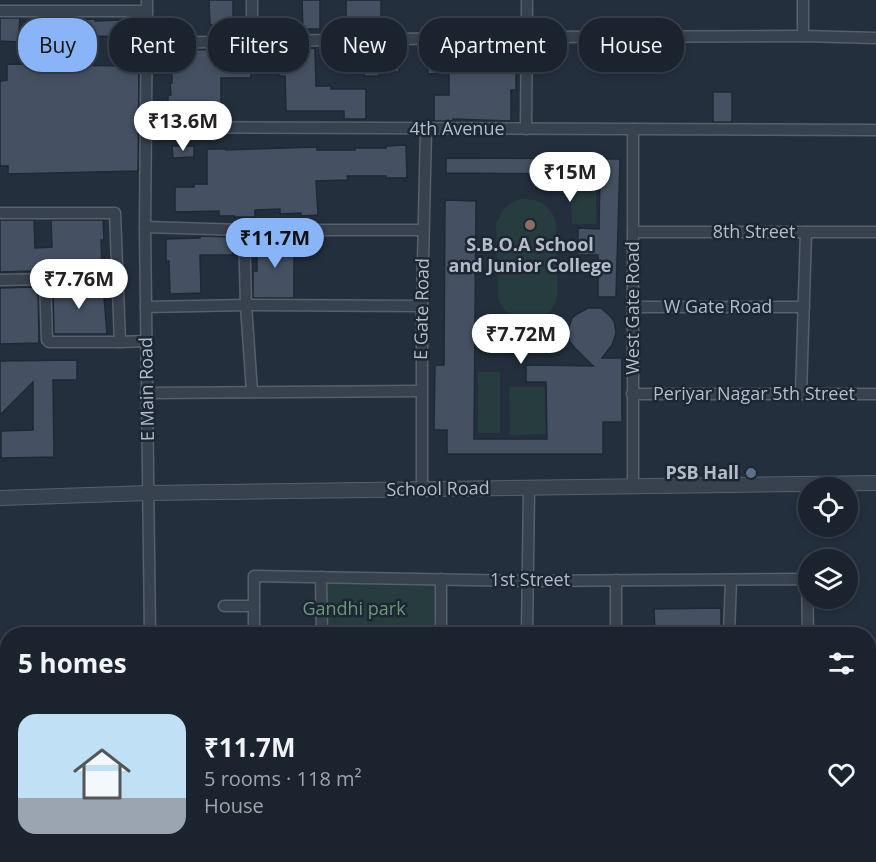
<!DOCTYPE html>
<html lang="en">
<head>
<meta charset="utf-8">
<style>
  :root { --surface:#1b232e; --page:#282f3a; --text:#f1f3f6; --muted:#a0a4aa; --line:#39404a; --accent:#8ab4f8 }
  body { margin:0; font-family:"Open Sans",sans-serif; background:var(--page); color:var(--text); height:100vh; display:flex; flex-direction:column; font-size:22px; white-space:nowrap }
  * { box-sizing:border-box; margin:0 }
  p { font-size:20px; color:var(--muted) }
  .icon { flex:none; width:33px; height:33px; fill:none; stroke:currentColor; stroke-width:2; stroke-linecap:round; stroke-linejoin:round }
  .map { position:relative; flex:1; overflow:hidden }
  .side { position:absolute; left:0px; top:627px; width:876px; height:236px; display:flex; flex-direction:column; background:var(--surface); border-radius:24px 24px 0 0; box-shadow:0 3px 9px #0003,0 0 0 2px var(--line) }
  .side>* { flex:none }
  .hud { position:absolute; left:18px; top:18px; width:840px; height:54px; display:flex; gap:12px }
  .tools { position:absolute; left:798px; top:477px; display:grid; gap:12px }
  .tools a { display:grid; place-items:center; width:60px; height:60px; border-radius:50%; background:var(--surface); box-shadow:0 3px 9px #0003,0 0 0 2px var(--line); font-size:30px }
  .price { position:absolute; translate:-50% -51px; padding:0 14px; border-radius:21px; background:#fff; color:#222; font-size:20px; line-height:39px; filter:drop-shadow(0 2px 3px #0008) }
  .price::after { content:''; position:absolute; left:50%; top:36px; width:18px; height:14px; margin-left:-9px; background:inherit; clip-path:polygon(0 0,100% 0,50% 100%) }
  .price.active { background:var(--accent); color:#111 }
  ul { padding:0; list-style:none }
  li { display:flex; align-items:center; gap:18px; height:150px; padding:0 18px }
  li span { display:grid; place-items:center; flex:none; width:168px; height:120px; border-radius:18px; color:#555 }
  li>.icon { margin-inline-start:auto }
  span .icon { width:72px; height:72px; fill:#fffc; stroke-width:1 }
  li b { font-size:26px }
  h2 { display:flex; justify-content:space-between; align-items:center; height:72px; padding:0 18px; font-size:26px }
  .tag { padding:0 21px; border-radius:24px; background:var(--surface); box-shadow:0 3px 9px #0003,0 0 0 2px var(--line); font-size:21px; line-height:54px }
  .tag.active { background:var(--accent); color:#111 }
  .map>svg:first-child { display:block }
  .green { fill:#263c3f }
  .building { fill:#455162; stroke:#1f2835; stroke-width:1.5 }
  .lines { fill:none; stroke-linecap:round; stroke-linejoin:round }
  .minor-casing { stroke:#565f6c; stroke-width:13 }
  .tertiary-casing { stroke:#565f6c; stroke-width:16 }
  .minor { stroke:#38414e; stroke-width:10 }
  .tertiary { stroke:#38414e; stroke-width:14 }
  .education-dot { fill:#8d6e63; stroke:#1d2633; stroke-width:2 }
  .service-dot { fill:#5c6f8a; stroke:#1d2633; stroke-width:2 }
  .labels { text-anchor:middle; stroke-width:5; stroke-linejoin:round; paint-order:stroke }
  .street-label { font-size:18px; fill:#b4bcc9; stroke:#1d2633 }
  .poi-label { font-size:18px; font-weight:bold; fill:#b4bcc9; stroke:#1d2633 }
  .park-label { font-size:18px; fill:#6b9a76; stroke:#1d2633 }
</style>
</head>
<body>
<div class="map">
<svg width="876" height="862" viewBox="0 0 876 862">
  <rect width="100%" height="100%" fill="#242f3e"/>
  <g class="green">
    <path d="M571 184H596V224H572Z"/>
    <path d="M520 199C537 198 551 205 556 222 557 239 556 256 557 273 557 280 558 289 557 296 554 314 536 325 519 320 508 317 501 307 498 297L496 224C503 209 504 206 520 199Z"/>
    <rect x="478" y="372" width="22" height="61"/>
    <path d="M509 387H545L546 434 510 435Z"/>
    <path d="M328 581 438 584V634H328Z"/>
  </g>
  <g class="building">
    <path d="M209 0H233V25H210Z"/>
    <path d="M302 0H320V29H303Z"/>
    <path d="M346 0H381V25L346 27Z"/>
    <path d="M0 18H20L18 42 0 41Z"/>
    <path d="M41 18H69V20L95 19V21L123 20 124 36 70 37V43L57 44V39L42 40Z"/>
    <path d="M382 47H399V72H379V76H364V48Z"/>
    <path d="M443 47V51H516V90H511V121L453 119V121H434V95H449V73L428 74 427 48Z"/>
    <path d="M315 48 316 86H331V89H366V119H344V111H286L285 76H279L278 49Z"/>
    <path d="M250 49 251 78H221V109H209V103L184 104 185 119 168 120V95H171L170 83H172L171 50Z"/>
    <path d="M120 60H139L138 171 8 174V166H0V81L7 80V64L120 66Z"/>
    <rect x="713" y="92" width="19" height="30"/>
    <path d="M406 145 407 178H386V176H347L348 180 316 181 318 215 301 216V213L280 214V209L255 210V217H234V216H219V211L175 212V187H194V184H207V149H226V150L317 147V150H355V148H386V146Z"/>
    <path d="M172 146H194V157L173 158Z"/>
    <path d="M446 158 620 159 616 297H598V255H578V228L599 229 600 174 446 173Z"/>
    <path d="M445 200 476 201 474 439H547L546 382H526V365L593 366 574 347 570 342 568 330 572 318 577 314 588 308H601L610 316 614 321 616 333 612 345 602 358H622V422H603V454H447V430H434L435 365H444Z"/>
    <path d="M0 220H34L35 248 52 247 51 220H103L104 240H101L102 269 0 272Z"/>
    <path d="M200 236 233 237V255H200L201 293 170 294 169 261H166V239L200 238Z"/>
    <path d="M257 237 294 238V298H253V271H257Z"/>
    <path d="M103 284 107 334H54L53 286Z"/>
    <path d="M38 287 39 343 0 344V288Z"/>
    <path d="M77 360V380H53L54 457 1 458V431L33 430V382L0 415V361Z"/>
    <path d="M721 608V634H655L654 609Z"/>
  </g>
  <g class="lines">
    <g class="minor-casing">
      <g id="minor">
        <path d="M147 0 145 227 150 634"/>
        <path d="M252 0V41"/>
        <path d="M0 11H147"/>
        <path d="M803 36V0"/>
        <path d="M147 43 528 37 803 36 876 38"/>
        <path d="M146 127 876 130"/>
        <path d="M526 129 527 0"/>
        <path d="M0 213H115L120 342 146 341"/>
        <path d="M145 227 244 230H423"/>
        <path d="M244 230 246 305 252 392"/>
        <path d="M633 232H876"/>
        <path d="M45 279 118 276"/>
        <path d="M0 280 45 279 47 340 49 342H120"/>
        <path d="M146 307 246 305 422 306"/>
        <path d="M633 307H804"/>
        <path d="M146 393 421 391"/>
        <path d="M632 394H876"/>
        <path d="M801 394 806 232"/>
        <path d="M633 486V129"/>
        <path d="M422 489V306L426 129"/>
        <path d="M321 577 322 634"/>
        <path d="M224 606H254"/>
        <path d="M254 634V576L527 581 807 579 808 634"/>
        <path d="M441 634V579"/>
        <path d="M527 634 529 488"/>
        <path d="M616 634V580"/>
        <path d="M729 634 731 580"/>
        <path d="M868 658H876"/>
        <path d="M868 844 876 845"/>
        <path d="M152 855V862"/>
        <path d="M253 862V855"/>
        <path d="M524 862V855"/>
        <path d="M808 862 809 855"/>
      </g>
    </g>
    <g class="tertiary-casing">
      <path id="tertiary" d="M0 498 149 493 876 483"/>
    </g>
    <use href="#minor" class="minor"/>
    <use href="#tertiary" class="tertiary"/>
  </g>
  <circle class="education-dot" cx="530" cy="225" r="6"/>
  <circle class="service-dot" cx="751" cy="473" r="6"/>
  <g class="labels">
    <g class="street-label">
      <text x="457" y="135">4th Avenue</text>
      <text x="754" y="238">8th Street</text>
      <text x="718" y="313">W Gate Road</text>
      <text transform="translate(633 308) rotate(-90)" y="6">West Gate Road</text>
      <text transform="translate(422 309) rotate(-89)" y="6">E Gate Road</text>
      <text transform="translate(147 389) rotate(-91)" y="6">E Main Road</text>
      <text x="754" y="400">Periyar Nagar 5th Street</text>
      <text transform="translate(438 489) rotate(-1)" y="6">School Road</text>
      <text x="530" y="586">1st Street</text>
    </g>
    <g class="poi-label">
      <text x="530" y="251">S.B.O.A School<tspan x="530" dy="21">and Junior College</tspan></text>
      <text x="739" y="479" text-anchor="end">PSB Hall</text>
    </g>
    <g class="park-label">
      <text x="354" y="615">Gandhi park</text>
    </g>
  </g>
</svg>
<div class="tools">
<a><svg class="icon" aria-label="locate" viewBox="0 0 24 24"><circle cx="12" cy="12" r="6"/><path d="M12 2v4M12 18v4M2 12h4M18 12h4"/></svg></a>
<a><svg class="icon" aria-label="layers" viewBox="0 0 24 24"><path d="M12 4l9 5-9 5-9-5zM3 14l9 5 9-5"/></svg></a>
</div>
<b class="price" style="left:183px;top:152px">₹13.6M</b>
<b class="price" style="left:570px;top:203px">₹15M</b>
<b class="price active" style="left:275px;top:269px">₹11.7M</b>
<b class="price" style="left:79px;top:310px">₹7.76M</b>
<b class="price" style="left:521px;top:365px">₹7.72M</b>
<div class="hud">
<a class="tag active">Buy</a>
<a class="tag">Rent</a>
<a class="tag">Filters</a>
<a class="tag">New</a>
<a class="tag">Apartment</a>
<a class="tag">House</a>
</div>
<section class="side">
<h2>5 homes<svg class="icon" aria-label="filters" viewBox="0 0 24 24"><path d="M4 7h16M4 17h16"/><circle cx="9" cy="7" r="2"/><circle cx="15" cy="17" r="2"/></svg></h2>
<ul>
<li><span style="background:linear-gradient(#bfe0f5 70%,#9aa5b1 0)"><svg class="icon" aria-label="home" viewBox="0 0 24 24"><path d="M3 11l9-7 9 7M6 9v11h12V9"/></svg></span><div><b>₹11.7M</b><p>5 rooms · 118 m²</p><p>House</p></div><svg class="icon" aria-label="heart" viewBox="0 0 24 24"><path d="M12 20l-8-8c-3-5 5-10 8-4 3-6 11-1 8 4z"/></svg></li>
</ul>
</section>
</div>
</body>
</html>
